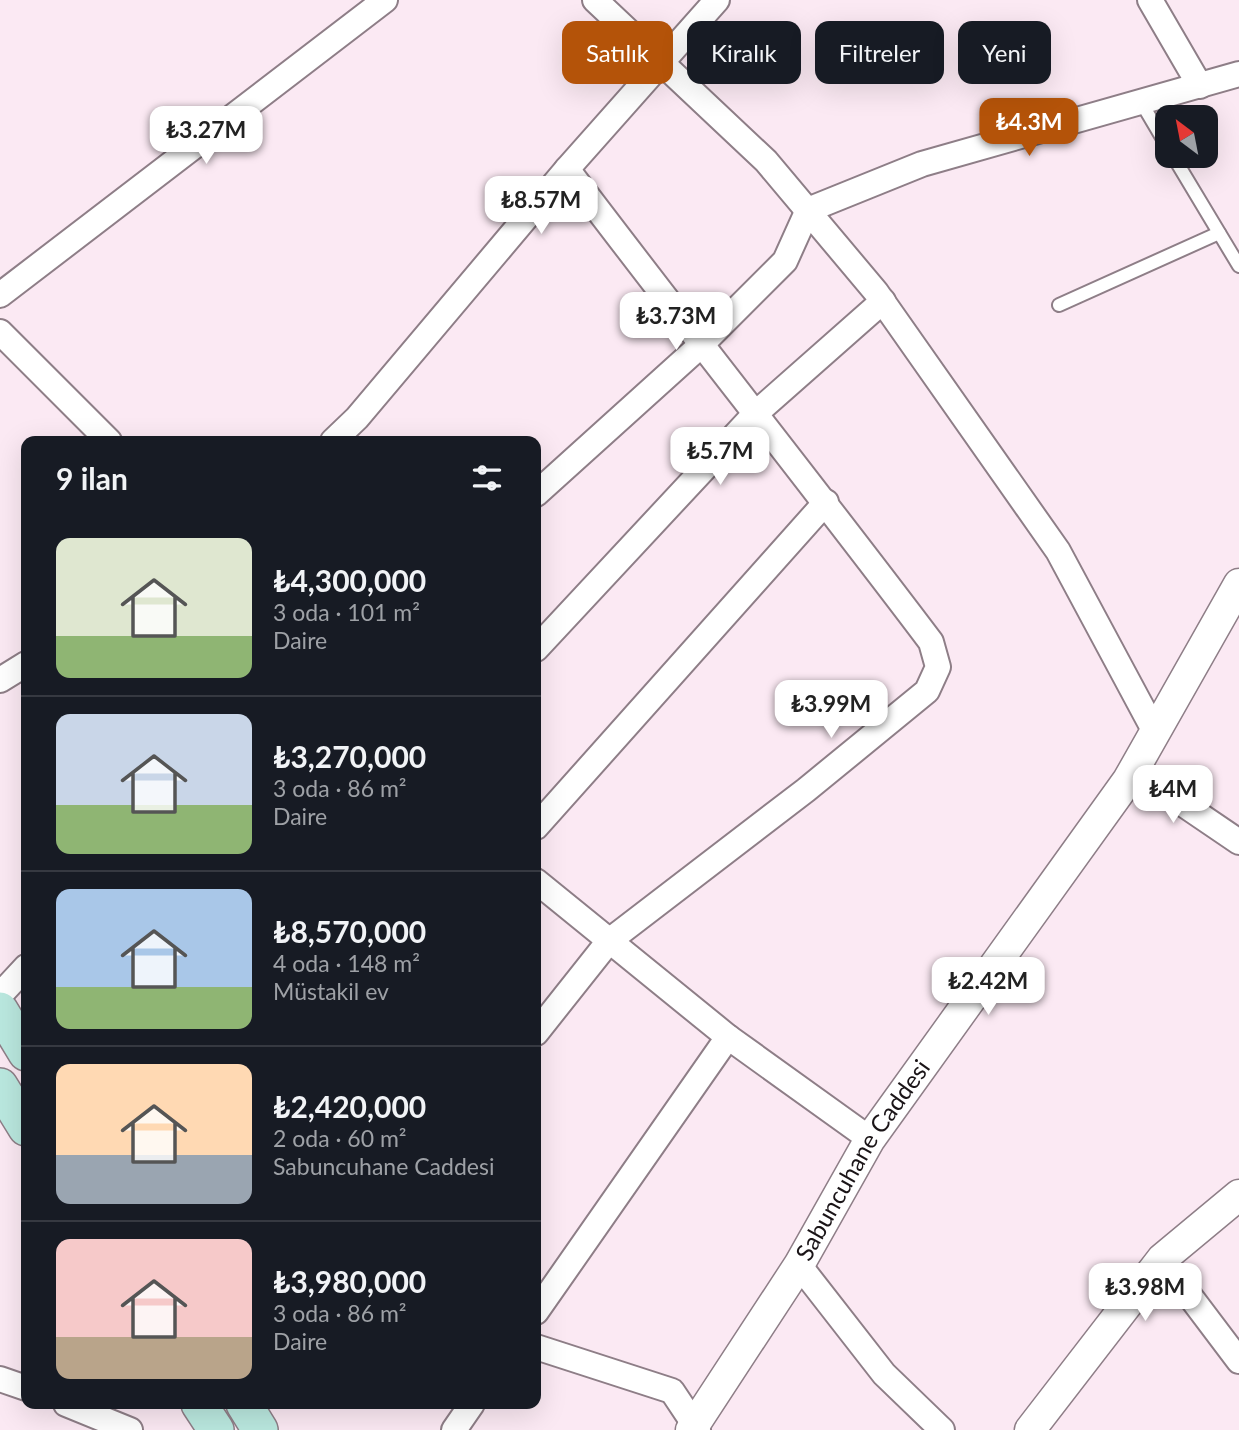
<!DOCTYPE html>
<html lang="tr">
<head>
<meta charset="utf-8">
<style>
  :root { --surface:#171b24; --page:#20242c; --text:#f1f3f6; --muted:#9ea1a6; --line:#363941; --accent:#b45309 }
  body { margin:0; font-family:Lato,sans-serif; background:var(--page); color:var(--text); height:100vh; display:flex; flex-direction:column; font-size:26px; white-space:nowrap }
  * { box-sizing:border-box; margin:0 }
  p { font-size:23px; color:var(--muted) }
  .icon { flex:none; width:38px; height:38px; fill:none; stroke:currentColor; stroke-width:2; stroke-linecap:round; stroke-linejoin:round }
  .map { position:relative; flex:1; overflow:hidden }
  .side { position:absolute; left:21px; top:436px; width:520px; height:973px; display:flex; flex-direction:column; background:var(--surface); border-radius:14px; box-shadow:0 7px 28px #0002 }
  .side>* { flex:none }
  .hud { position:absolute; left:562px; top:21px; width:572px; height:63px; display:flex; gap:14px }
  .needle { width:46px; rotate:328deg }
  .controls { position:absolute; left:1155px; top:105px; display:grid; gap:14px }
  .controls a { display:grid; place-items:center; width:63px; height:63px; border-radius:14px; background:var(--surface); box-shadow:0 7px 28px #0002; font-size:35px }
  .price { position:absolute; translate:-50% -60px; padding:0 16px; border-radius:14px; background:#fff; color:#222; font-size:23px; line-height:46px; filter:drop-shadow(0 2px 4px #0008) }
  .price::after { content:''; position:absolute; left:50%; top:42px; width:21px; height:16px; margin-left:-10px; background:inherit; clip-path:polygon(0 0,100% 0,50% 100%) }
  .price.on { background:var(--accent); color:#fff }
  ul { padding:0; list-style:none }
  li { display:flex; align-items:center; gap:21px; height:175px; padding:0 35px }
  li+li { border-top:2px solid var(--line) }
  li span { display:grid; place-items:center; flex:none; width:196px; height:140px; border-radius:14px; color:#555 }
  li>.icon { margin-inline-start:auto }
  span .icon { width:84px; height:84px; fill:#fffc; stroke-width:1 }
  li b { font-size:30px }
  h2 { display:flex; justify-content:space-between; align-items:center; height:84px; padding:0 35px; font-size:30px }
  .tag { padding:0 24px; border-radius:14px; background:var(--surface); box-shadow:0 7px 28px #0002; font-size:24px; line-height:63px }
  .tag.on { background:var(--accent); color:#fff }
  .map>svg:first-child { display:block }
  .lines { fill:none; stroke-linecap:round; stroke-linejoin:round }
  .service-casing { stroke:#8e7e87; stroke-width:16 }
  .minor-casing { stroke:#8e7e87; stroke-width:28 }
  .tertiary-casing { stroke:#8e7e87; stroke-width:33 }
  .secondary-casing { stroke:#8e7e87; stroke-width:38 }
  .service { stroke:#fff; stroke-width:12 }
  .minor { stroke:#fff; stroke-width:24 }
  .tertiary { stroke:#fff; stroke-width:30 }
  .secondary { stroke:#bae8df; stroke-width:35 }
  .labels { text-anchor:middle; stroke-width:6; stroke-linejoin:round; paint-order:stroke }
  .street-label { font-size:24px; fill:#1a1417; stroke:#fffbfd }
</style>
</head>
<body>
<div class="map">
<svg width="1239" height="1430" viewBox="0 0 1239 1430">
  <rect width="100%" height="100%" fill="#fbe9f3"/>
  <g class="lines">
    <g class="service-casing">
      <g id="service">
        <path d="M1141 102 1167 146"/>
        <path d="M1173 156 1239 266"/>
        <path d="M1059 305 1219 233"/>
      </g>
    </g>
    <g class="minor-casing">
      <g id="minor">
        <path d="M595 0 766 161 876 292 1058 551 1154 730"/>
        <path d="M1150 0 1200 86"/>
        <path d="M0 295 385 0"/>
        <path d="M0 332 109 441"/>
        <path d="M333 441 357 418 567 169 717 0"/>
        <path d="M536 494 700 346 785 261 808 210 922 164 1239 74"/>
        <path d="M536 649 755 414 883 301"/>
        <path d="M0 680 26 664"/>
        <path d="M1133 770 1239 842"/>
        <path d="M536 827 826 502"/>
        <path d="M536 881 728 1037 870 1139"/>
        <path d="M0 995 26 967"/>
        <path d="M536 1033 609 941 806 790 927 691 938 667 931 642C811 483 687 328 567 169"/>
        <path d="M1162 1259 1239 1361"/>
        <path d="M799 1265 884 1374 942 1430"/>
        <path d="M536 1312 728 1037"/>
        <path d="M536 1347 672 1391 698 1430"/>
        <path d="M0 1379 26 1388"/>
        <path d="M66 1404 130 1430"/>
        <path d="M454 1430 472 1404"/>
      </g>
    </g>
    <g class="tertiary-casing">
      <g id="tertiary">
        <path id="s1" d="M691 1430 799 1265 870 1139 1128 780 1239 584"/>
        <path d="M1030 1430 1162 1259 1239 1195"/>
      </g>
    </g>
    <g class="secondary-casing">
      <g id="secondary">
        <path d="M0 1010 26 1053"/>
        <path d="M0 1086 26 1128"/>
        <path d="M199 1404 216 1430"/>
        <path d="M244 1404 260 1430"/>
      </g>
    </g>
    <use href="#service" class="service"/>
    <use href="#minor" class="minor"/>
    <use href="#tertiary" class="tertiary"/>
    <use href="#secondary" class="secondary"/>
  </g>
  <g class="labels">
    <g class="street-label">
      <text dy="8" stroke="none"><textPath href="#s1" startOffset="320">Sabuncuhane Caddesi</textPath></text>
    </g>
  </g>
</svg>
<div class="controls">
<a><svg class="needle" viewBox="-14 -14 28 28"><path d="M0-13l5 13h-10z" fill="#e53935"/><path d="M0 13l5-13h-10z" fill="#9ea1a6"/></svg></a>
</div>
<b class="price on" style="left:1029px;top:158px">₺4.3M</b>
<b class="price" style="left:206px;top:166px">₺3.27M</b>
<b class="price" style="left:541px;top:236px">₺8.57M</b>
<b class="price" style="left:676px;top:352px">₺3.73M</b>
<b class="price" style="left:720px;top:487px">₺5.7M</b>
<b class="price" style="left:831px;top:740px">₺3.99M</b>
<b class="price" style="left:1173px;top:825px">₺4M</b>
<b class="price" style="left:988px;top:1017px">₺2.42M</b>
<b class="price" style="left:1145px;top:1323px">₺3.98M</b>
<div class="hud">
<a class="tag on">Satılık</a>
<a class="tag">Kiralık</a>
<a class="tag">Filtreler</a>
<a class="tag">Yeni</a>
</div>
<section class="side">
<h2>9 ilan<svg class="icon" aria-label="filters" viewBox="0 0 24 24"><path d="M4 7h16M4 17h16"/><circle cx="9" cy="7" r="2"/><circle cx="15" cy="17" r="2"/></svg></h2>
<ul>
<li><span style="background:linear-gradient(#dfe7d0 70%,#8fb573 0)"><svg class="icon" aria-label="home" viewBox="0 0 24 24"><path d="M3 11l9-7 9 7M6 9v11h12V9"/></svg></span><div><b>₺4,300,000</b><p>3 oda · 101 m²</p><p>Daire</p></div></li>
<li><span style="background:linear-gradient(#c9d6e8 65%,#8fb573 0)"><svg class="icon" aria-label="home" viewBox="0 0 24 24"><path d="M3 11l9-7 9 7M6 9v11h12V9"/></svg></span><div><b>₺3,270,000</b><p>3 oda · 86 m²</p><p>Daire</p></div></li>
<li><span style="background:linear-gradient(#a9c7e8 70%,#8fb573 0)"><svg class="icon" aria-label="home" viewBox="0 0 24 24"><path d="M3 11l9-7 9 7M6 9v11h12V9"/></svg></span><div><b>₺8,570,000</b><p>4 oda · 148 m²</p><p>Müstakil ev</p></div></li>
<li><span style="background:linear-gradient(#ffd9b3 65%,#9aa5b1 0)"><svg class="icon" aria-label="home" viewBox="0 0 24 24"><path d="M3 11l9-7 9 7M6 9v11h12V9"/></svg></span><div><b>₺2,420,000</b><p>2 oda · 60 m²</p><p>Sabuncuhane Caddesi</p></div></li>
<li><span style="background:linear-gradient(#f6c9c9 70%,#b9a48a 0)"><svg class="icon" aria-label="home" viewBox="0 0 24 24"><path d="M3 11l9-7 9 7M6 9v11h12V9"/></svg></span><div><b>₺3,980,000</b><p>3 oda · 86 m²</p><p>Daire</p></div></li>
</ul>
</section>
</div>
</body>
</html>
